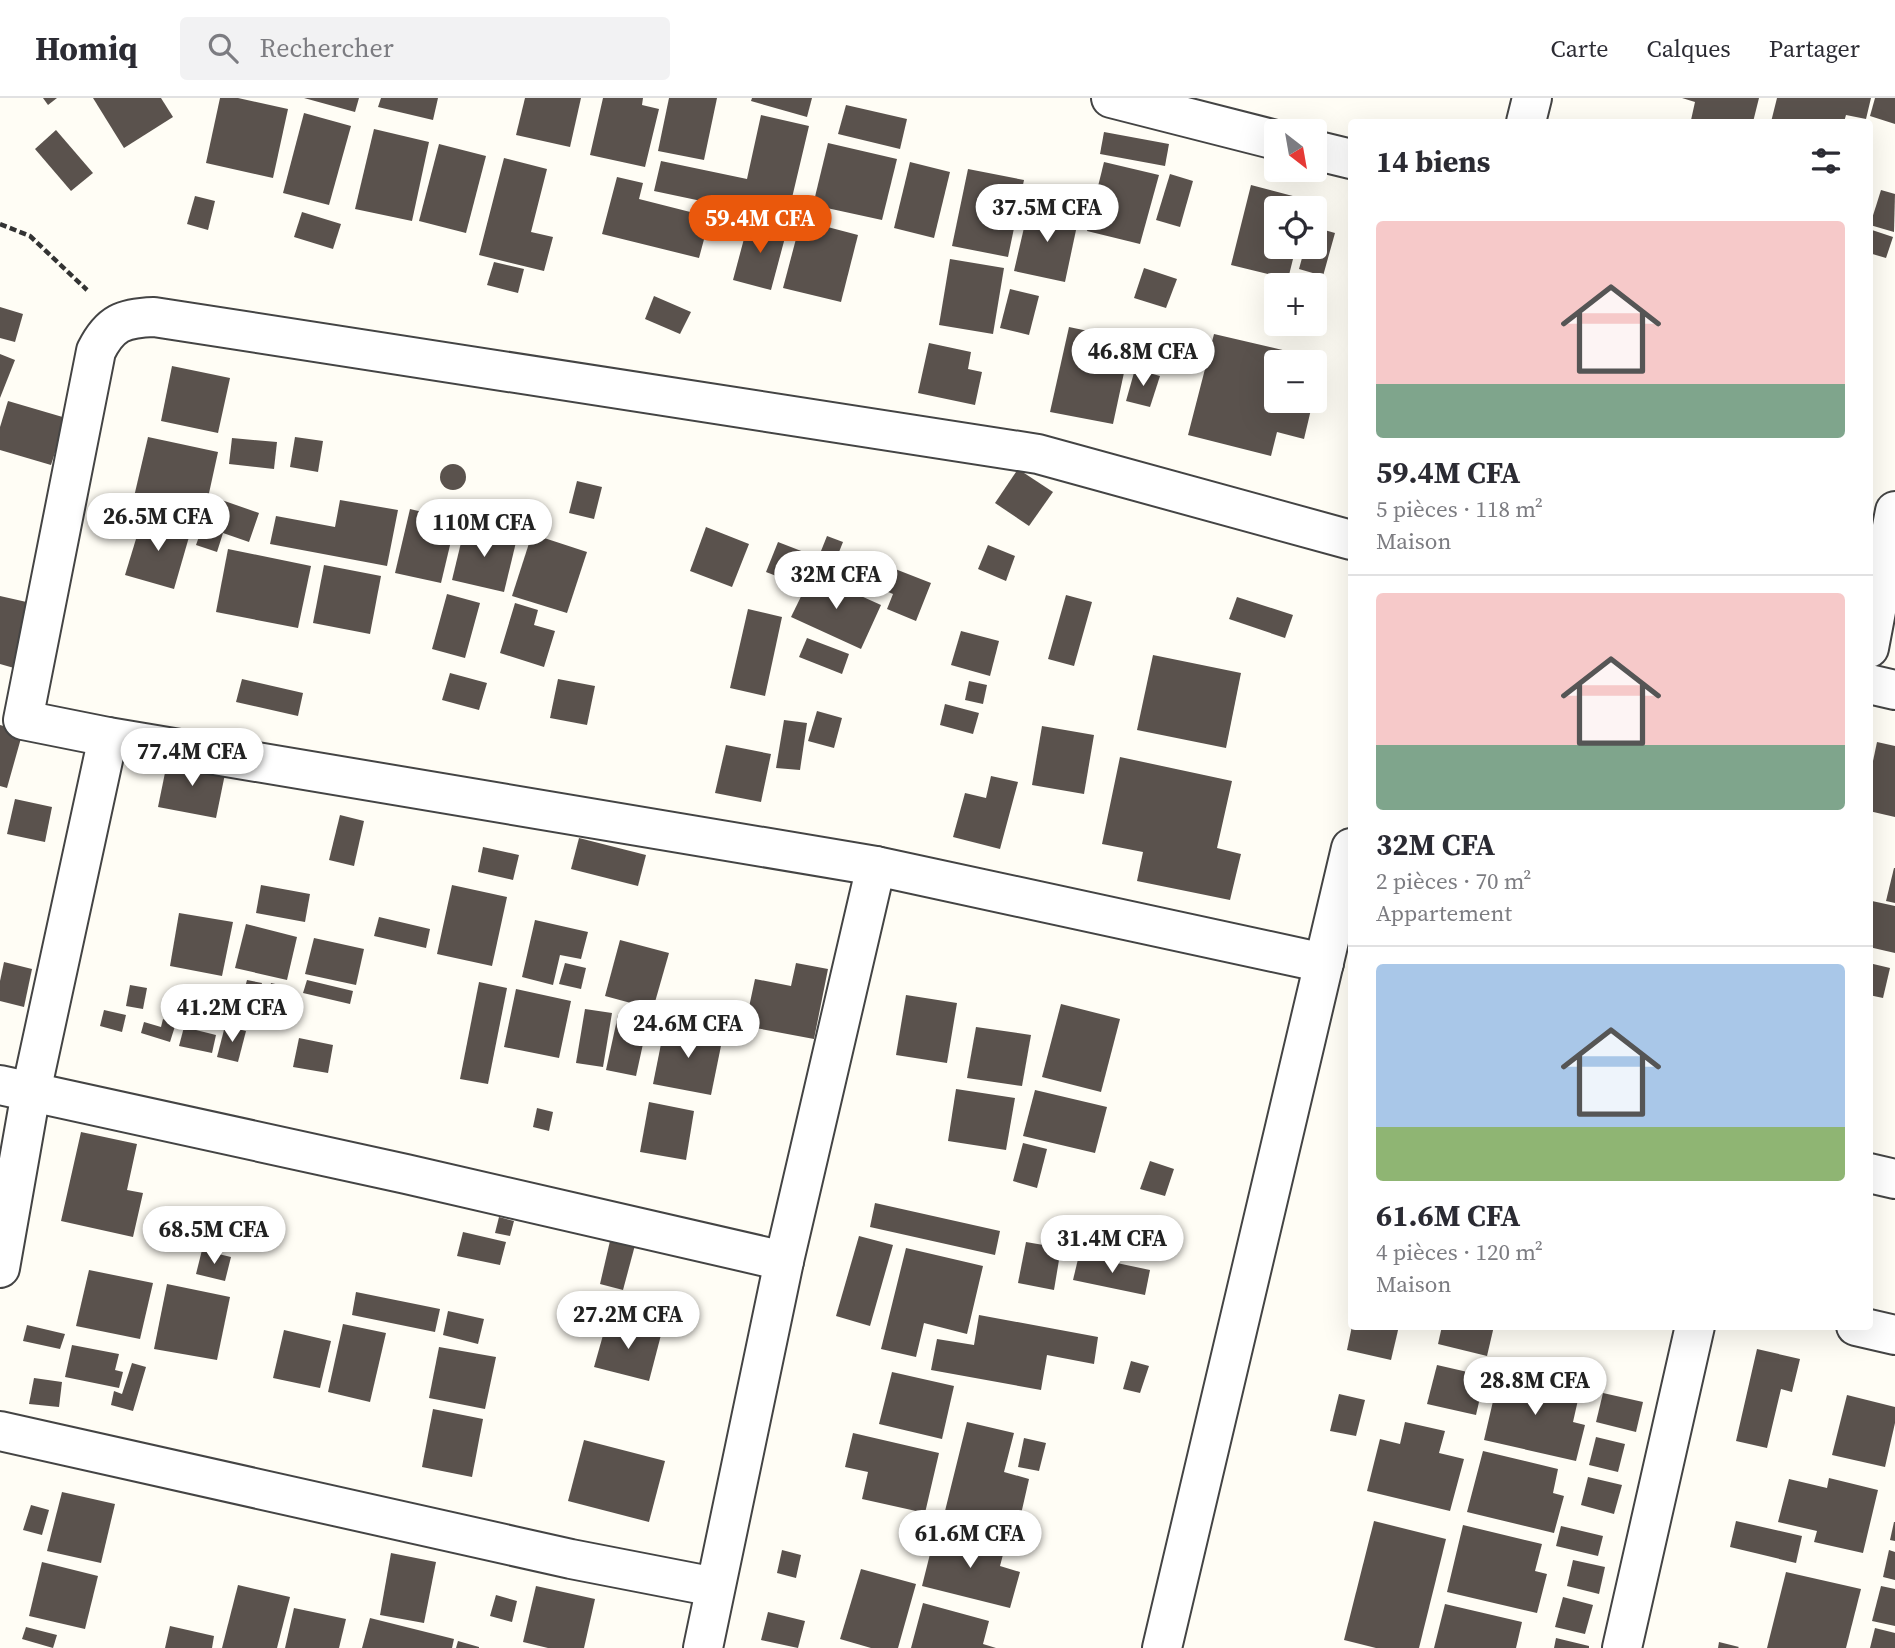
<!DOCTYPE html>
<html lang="fr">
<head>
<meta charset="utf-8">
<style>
  :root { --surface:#fff; --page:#f2f2f3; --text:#2b2b33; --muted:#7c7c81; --line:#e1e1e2; --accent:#ea580c }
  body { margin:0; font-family:"Source Serif 4",serif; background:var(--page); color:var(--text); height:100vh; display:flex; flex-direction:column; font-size:26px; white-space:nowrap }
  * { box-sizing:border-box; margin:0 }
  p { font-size:23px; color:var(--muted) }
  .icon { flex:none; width:38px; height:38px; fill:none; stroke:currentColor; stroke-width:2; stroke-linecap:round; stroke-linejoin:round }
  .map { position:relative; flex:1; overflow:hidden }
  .drawer { position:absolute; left:1348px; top:21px; width:525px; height:1211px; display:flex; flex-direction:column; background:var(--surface); border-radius:7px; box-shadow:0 7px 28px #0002 }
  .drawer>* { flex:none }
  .needle { width:46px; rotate:149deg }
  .controls { position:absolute; left:1264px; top:21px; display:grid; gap:14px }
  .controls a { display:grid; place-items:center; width:63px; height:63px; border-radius:7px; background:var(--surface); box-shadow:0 7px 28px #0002; font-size:35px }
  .price { position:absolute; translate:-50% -60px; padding:0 16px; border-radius:24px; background:#fff; color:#222; font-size:23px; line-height:46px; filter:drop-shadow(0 2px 4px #0008) }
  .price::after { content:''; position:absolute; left:50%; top:42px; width:21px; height:16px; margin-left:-10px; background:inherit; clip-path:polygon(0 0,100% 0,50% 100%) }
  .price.active { background:var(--accent); color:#fff }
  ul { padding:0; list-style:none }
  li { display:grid; align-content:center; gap:14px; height:371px; padding:0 28px }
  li+li { border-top:2px solid var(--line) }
  li span { display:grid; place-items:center; height:217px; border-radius:7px; color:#555 }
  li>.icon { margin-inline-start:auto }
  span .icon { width:126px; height:126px; fill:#fffc; stroke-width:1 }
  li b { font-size:30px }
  h2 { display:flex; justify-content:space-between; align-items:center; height:84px; padding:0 28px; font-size:30px }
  header { display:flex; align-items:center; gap:42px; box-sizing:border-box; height:98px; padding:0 35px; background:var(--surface); border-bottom:2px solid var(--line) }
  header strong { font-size:33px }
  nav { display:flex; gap:38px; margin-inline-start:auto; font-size:24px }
  .search { width:490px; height:63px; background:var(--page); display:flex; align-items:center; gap:18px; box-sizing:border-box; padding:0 24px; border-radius:7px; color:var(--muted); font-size:26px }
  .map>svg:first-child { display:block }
  .building { fill:#5a524d }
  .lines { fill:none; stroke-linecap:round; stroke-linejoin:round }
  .minor-casing { stroke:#444; stroke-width:42 }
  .path { stroke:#333; stroke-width:4.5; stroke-dasharray:7 3.5; stroke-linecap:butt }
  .minor { stroke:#fff; stroke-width:38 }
</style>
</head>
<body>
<header>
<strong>Homiq</strong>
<div class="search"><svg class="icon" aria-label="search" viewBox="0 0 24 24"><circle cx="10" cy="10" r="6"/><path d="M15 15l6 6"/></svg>Rechercher</div>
<nav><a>Carte</a><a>Calques</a><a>Partager</a></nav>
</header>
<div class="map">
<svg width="1895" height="1550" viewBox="0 0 1895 1550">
  <rect width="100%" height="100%" fill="#fffdf5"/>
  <g class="building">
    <path d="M43 0H57L48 7Z"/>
    <path d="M93 0H161L173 19 124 50Z"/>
    <path d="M220 0H238L288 11 273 80 206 65Z"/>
    <path d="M304 0H359L355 14Z"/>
    <path d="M381 0H438L433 22 378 9Z"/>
    <path d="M525 0H581L570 49 516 37Z"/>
    <path d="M603 0H643L642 7 659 11 645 69 590 57Z"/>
    <path d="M669 0H717L704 62 658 53Z"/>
    <path d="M752 0H812L807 19 751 3Z"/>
    <path d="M1682 0H1759L1753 24H1702L1691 22 1695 4Z"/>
    <path d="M1777 0H1871L1866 21 1846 17 1844 24H1771Z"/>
    <path d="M1875 0H1895V26L1870 18Z"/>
    <path d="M846 7 907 21 900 51 838 36Z"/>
    <path d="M304 15 351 28 329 107 283 95Z"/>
    <path d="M761 17 809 28 787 121 654 93 661 63 747 81Z"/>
    <path d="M374 31 429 44 412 123 355 111Z"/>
    <path d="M56 32 93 75 71 93 35 51Z"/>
    <path d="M1104 34 1169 46 1165 68 1100 56Z"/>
    <path d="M828 45 897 61 882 122 813 107Z"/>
    <path d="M439 46 486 58 466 135 419 123Z"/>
    <path d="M504 60 547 71 531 134 553 139 544 173 479 157Z"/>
    <path d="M910 64 950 74 934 140 894 130Z"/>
    <path d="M1104 64 1159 77 1140 146 1087 133Z"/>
    <path d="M968 71 1024 82 1008 159 952 148Z"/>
    <path d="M1170 76 1193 83 1180 129 1156 122Z"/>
    <path d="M617 79 643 85 639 101 710 119 699 160 602 136Z"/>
    <path d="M1251 87 1308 102 1306 110H1276V149H1296L1288 181 1231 167Z"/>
    <path d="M1881 92 1895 96 1894 134 1870 127Z"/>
    <path d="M195 98 215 103 208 132 187 126Z"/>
    <path d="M1029 108 1079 118 1065 184 1014 173Z"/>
    <path d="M302 114 341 126 333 151 294 139Z"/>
    <path d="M749 122 787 132 771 192 733 182Z"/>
    <path d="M801 122 858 137 841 204 783 190Z"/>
    <path d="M1314 129 1335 135 1323 178 1299 171 1305 149H1314Z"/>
    <path d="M1872 132 1893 139 1886 160 1869 155Z"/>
    <path d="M950 161 1004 170 993 236 939 227Z"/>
    <path d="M494 164 524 171 518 195 487 187Z"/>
    <path d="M1144 170 1177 181 1166 210 1134 200Z"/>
    <path d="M1010 191 1039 198 1029 237 1000 230Z"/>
    <path d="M654 198 691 214 680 236 645 221Z"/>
    <path d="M0 209 23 216 15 244 0 240Z"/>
    <path d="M1069 229 1131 242 1113 326 1050 314Z"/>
    <path d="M1214 236 1291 254 1289 264H1276V303H1313L1304 341 1277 334 1271 358 1188 337Z"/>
    <path d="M929 245 971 254 968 271 982 274 975 307 918 295Z"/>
    <path d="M0 256 15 262 0 300Z"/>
    <path d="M172 268 230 280 218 335 161 323Z"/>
    <path d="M1135 271 1160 278 1150 309 1126 303Z"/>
    <path d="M8 303 66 320 51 367 0 352V329Z"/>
    <path d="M148 339 218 354 204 418 133 403Z"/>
    <path d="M295 339 323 343 318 374 290 369Z"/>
    <path d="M232 340 277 344 274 371 229 366Z"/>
    <circle cx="453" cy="379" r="13"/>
    <path d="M1018 371 1053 394 1029 428 995 405Z"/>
    <path d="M577 383 602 389 594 421 569 415Z"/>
    <path d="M213 399 259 415 249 444 223 435 217 454 196 447Z"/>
    <path d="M340 402 398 412 387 468 270 446 276 418 335 429Z"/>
    <path d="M410 411 456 422 441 485 395 475Z"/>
    <path d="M143 418 191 432 174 491 125 477Z"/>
    <path d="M465 428 517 440 504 494 452 482Z"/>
    <path d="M706 429 749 446 732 489 690 473Z"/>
    <path d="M532 436 587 454 567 515 512 498Z"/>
    <path d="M827 438 843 444 831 474 815 468Z"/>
    <path d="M778 444 809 456 797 486 766 474Z"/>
    <path d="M988 447 1015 458 1006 483 978 471Z"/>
    <path d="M228 451 311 468 298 530 216 514Z"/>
    <path d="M849 453 931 485 916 523 887 511 893 496 840 474Z"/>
    <path d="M324 467 381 478 370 536 313 525Z"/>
    <path d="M812 476 881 507 861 551 791 519Z"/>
    <path d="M447 496 480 505 465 560 432 551Z"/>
    <path d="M1066 497 1092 504 1074 568 1048 561Z"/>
    <path d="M0 498 31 505 14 570 0 566Z"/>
    <path d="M1237 499 1293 517 1285 540 1229 521Z"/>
    <path d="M515 505 538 512 534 527 555 533 544 569 500 555Z"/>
    <path d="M748 511 782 519 765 598 730 590Z"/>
    <path d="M961 533 999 543 990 578 951 567Z"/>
    <path d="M807 540 849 556 842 576 799 559Z"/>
    <path d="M1153 557 1241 575 1226 650 1137 632Z"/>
    <path d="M450 575 487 585 479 612 442 602Z"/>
    <path d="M242 581 303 595 298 618 236 604Z"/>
    <path d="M558 581 595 588 587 627 550 620Z"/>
    <path d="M969 583 987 587 983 606 965 602Z"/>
    <path d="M945 606 979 615 973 636 940 627Z"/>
    <path d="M817 613 842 620 834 650 808 643Z"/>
    <path d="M784 622 807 625 800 672 776 670Z"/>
    <path d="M0 627 23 633 7 690 0 688Z"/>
    <path d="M1042 628 1094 637 1084 696 1032 687Z"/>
    <path d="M1877 644 1895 648V719L1869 713V682Z"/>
    <path d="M726 647 771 656 761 704 715 695Z"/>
    <path d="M1120 659 1232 683 1217 750 1241 756 1230 802 1137 783 1143 754 1102 746Z"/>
    <path d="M168 660 226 671 216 720 158 709Z"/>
    <path d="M991 678 1018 684 1000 751 953 739 965 695 986 700Z"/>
    <path d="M15 701 52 709 45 744 7 736Z"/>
    <path d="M340 717 364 723 354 768 329 762Z"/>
    <path d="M579 740 646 757 638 788 571 771Z"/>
    <path d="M483 749 519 757 513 782 478 774Z"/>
    <path d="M1894 770H1895V805L1886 803Z"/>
    <path d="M261 787 310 796 305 824 256 815Z"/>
    <path d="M452 787 507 799 492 868 437 856Z"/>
    <path d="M1872 803 1895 808V855L1869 849V817Z"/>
    <path d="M179 815 233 824 222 878 170 868Z"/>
    <path d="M379 819 430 831 426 850 374 838Z"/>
    <path d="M535 822 588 834 581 861 560 857 553 887 522 879Z"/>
    <path d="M246 826 297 839 287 882 235 870Z"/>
    <path d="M314 840 364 851 356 887 305 876Z"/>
    <path d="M620 842 669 855 653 911 605 898Z"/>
    <path d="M4 864 32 871 24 909 0 903V883Z"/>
    <path d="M565 865 586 870 581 891 559 886Z"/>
    <path d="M796 865 828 871 814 941 745 928 755 881 791 888Z"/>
    <path d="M1869 865 1890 870 1883 900 1869 897Z"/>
    <path d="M247 882 262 885 259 896 244 893Z"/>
    <path d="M307 882 353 893 350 906 303 895Z"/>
    <path d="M479 884 507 890 488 986 460 981Z"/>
    <path d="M271 885 284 888 280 903 267 900Z"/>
    <path d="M130 887 147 890 143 911 126 908Z"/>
    <path d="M516 891 571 903 559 960 504 949Z"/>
    <path d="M906 897 957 905 947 965 896 957Z"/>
    <path d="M1061 906 1120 921 1101 994 1042 979Z"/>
    <path d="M585 911 612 915 603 969 576 965Z"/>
    <path d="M104 912 126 917 122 934 100 928Z"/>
    <path d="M618 917 648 923 636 978 606 972Z"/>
    <path d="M163 921 176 925 170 944 141 935 144 924 161 929Z"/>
    <path d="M665 926 723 938 711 997 653 986Z"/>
    <path d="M225 928 246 933 238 964 217 959Z"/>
    <path d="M184 929 216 937 212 955 179 948Z"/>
    <path d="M976 929 1031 937 1022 988 967 980Z"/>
    <path d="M299 940 333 947 328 975 293 969Z"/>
    <path d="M956 991 1015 1000 1006 1052 948 1043Z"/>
    <path d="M1035 992 1107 1009 1095 1055 1023 1038Z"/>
    <path d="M649 1004 694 1013 686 1062 640 1054Z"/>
    <path d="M537 1010 553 1014 549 1033 533 1029Z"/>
    <path d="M81 1034 137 1046 127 1092 143 1095 133 1139 61 1123Z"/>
    <path d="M1023 1045 1047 1051 1037 1090 1013 1083Z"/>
    <path d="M1150 1063 1174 1071 1165 1098 1140 1091Z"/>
    <path d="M875 1105 1000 1133 995 1157 870 1129Z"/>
    <path d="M499 1119 514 1123 510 1138 495 1135Z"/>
    <path d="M613 1130 638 1136 623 1192 600 1186Z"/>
    <path d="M463 1134 506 1144 500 1167 457 1158Z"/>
    <path d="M859 1138 893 1147 870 1228 836 1218Z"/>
    <path d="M1026 1144 1061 1150 1054 1192 1018 1185Z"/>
    <path d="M906 1150 983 1168 967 1236 924 1225 916 1259 881 1251Z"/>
    <path d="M202 1152 231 1159 225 1183 196 1176Z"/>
    <path d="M1079 1157 1150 1172 1145 1197 1073 1182Z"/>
    <path d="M89 1172 153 1185 140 1241 76 1228Z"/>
    <path d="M167 1186 230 1199 217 1262 154 1251Z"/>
    <path d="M356 1194 440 1211 435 1234 352 1217Z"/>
    <path d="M448 1213 484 1221 478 1246 443 1237Z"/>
    <path d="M979 1217 1098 1239 1094 1266 1047 1257 1041 1292 931 1272 937 1241 974 1247Z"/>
    <path d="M607 1223 661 1237 649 1283 594 1269Z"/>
    <path d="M343 1226 386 1235 370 1304 328 1294Z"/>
    <path d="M27 1227 65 1236 60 1251 23 1243Z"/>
    <path d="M1352 1228H1399L1391 1262 1347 1252Z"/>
    <path d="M1442 1228H1494L1487 1258 1438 1246Z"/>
    <path d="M284 1232 331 1243 320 1290 273 1280Z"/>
    <path d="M72 1247 119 1256 115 1272 123 1274 119 1290 65 1279Z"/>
    <path d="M439 1249 496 1259 485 1311 429 1300Z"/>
    <path d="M1757 1251 1800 1261 1792 1294 1781 1291 1767 1350 1736 1343Z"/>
    <path d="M1131 1263 1149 1268 1140 1295 1123 1291Z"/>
    <path d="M132 1265 146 1269 133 1313 111 1307 114 1293 122 1296Z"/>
    <path d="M1437 1267 1485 1278 1476 1317 1427 1306Z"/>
    <path d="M1500 1273 1580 1293 1573 1324 1585 1327 1576 1363 1484 1342Z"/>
    <path d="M892 1274 954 1288 942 1341 879 1326Z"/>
    <path d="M34 1280 62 1284 59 1309 29 1306Z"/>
    <path d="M1603 1295 1643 1304 1636 1334 1596 1324Z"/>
    <path d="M1339 1296 1365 1302 1356 1338 1330 1333Z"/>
    <path d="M1847 1297 1895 1309V1325L1885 1369 1832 1357Z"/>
    <path d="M433 1311 483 1321 472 1379 422 1369Z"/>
    <path d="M967 1324 1014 1335 1004 1374 1029 1381 1017 1434 944 1417Z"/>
    <path d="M1405 1324 1445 1333 1439 1355 1464 1361 1450 1413 1367 1393 1380 1341 1400 1346Z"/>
    <path d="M853 1335 939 1355 925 1415 862 1401 868 1374 845 1369Z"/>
    <path d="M1596 1339 1625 1346 1618 1374 1589 1367Z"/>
    <path d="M1024 1340 1046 1345 1039 1373 1018 1369Z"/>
    <path d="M584 1342 665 1363 649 1424 568 1403Z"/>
    <path d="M1483 1353 1558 1371 1553 1395 1564 1398 1554 1435 1467 1414Z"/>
    <path d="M1588 1379 1622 1387 1614 1416 1581 1407Z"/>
    <path d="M1829 1380 1878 1392 1863 1455 1814 1444 1817 1433 1778 1424 1789 1381 1827 1390Z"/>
    <path d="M62 1394 115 1406 101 1465 47 1453Z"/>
    <path d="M31 1407 49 1412 42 1437 23 1432Z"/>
    <path d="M1374 1423 1446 1441 1419 1550H1376L1344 1542Z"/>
    <path d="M1736 1423 1802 1438 1796 1465 1730 1449Z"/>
    <path d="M1894 1424H1895V1443L1890 1442Z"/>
    <path d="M1463 1427 1542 1446 1535 1473 1547 1476 1537 1515 1447 1494Z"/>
    <path d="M1561 1428 1603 1438 1598 1458 1556 1448Z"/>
    <path d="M936 1432 1005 1449 1000 1468 1020 1474 1010 1510 922 1488Z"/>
    <path d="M782 1452 801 1457 796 1480 777 1475Z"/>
    <path d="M1889 1452 1895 1454V1482L1883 1479Z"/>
    <path d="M391 1455 436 1464 424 1525 380 1517Z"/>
    <path d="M1573 1462 1605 1469 1599 1496 1567 1488Z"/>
    <path d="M42 1464 98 1478 85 1531 29 1518Z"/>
    <path d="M861 1471 916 1486 898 1550H871L840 1541Z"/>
    <path d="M1786 1474 1861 1491 1846 1550H1767Z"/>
    <path d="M238 1487 290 1499 277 1550H222Z"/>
    <path d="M536 1488 595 1501 584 1550H548L523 1544Z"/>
    <path d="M1881 1488 1895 1491V1528L1872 1523Z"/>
    <path d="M496 1497 517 1503 512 1524 490 1518Z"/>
    <path d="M1563 1499 1593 1507 1585 1536 1555 1529Z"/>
    <path d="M923 1505 989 1523 983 1546 996 1550H911Z"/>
    <path d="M1445 1506 1522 1524 1516 1550H1434Z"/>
    <path d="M294 1510 346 1521 339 1550H285Z"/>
    <path d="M768 1514 805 1523 798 1550 761 1542Z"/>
    <path d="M370 1520 454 1541 452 1550H362Z"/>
    <path d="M170 1528 214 1538 212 1550H165Z"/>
    <path d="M26 1529 57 1537 53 1550 22 1541Z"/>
    <path d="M1875 1530 1895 1535V1550H1870Z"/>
    <path d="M1556 1540 1589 1548V1550H1554Z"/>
    <path d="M458 1543 479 1549V1550H456Z"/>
    <path d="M1719 1544 1739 1549 1738 1550H1718Z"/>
  </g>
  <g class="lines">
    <g class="minor-casing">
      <g id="minor">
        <path d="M1111 0 1276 42"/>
        <path d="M1526 24 1532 0"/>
        <path d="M1314 52 1351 61"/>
        <path d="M1869 550 1895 413"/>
        <path d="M1869 586 1895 592"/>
        <path d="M1324 865 876 768 108 639 23 622 96 253C110 225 123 220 154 219L1038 356 1351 442"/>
        <path d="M0 987 406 1076 784 1163"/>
        <path d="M1869 1075 1895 1081"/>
        <path d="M0 1170 31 994 108 639"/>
        <path d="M1856 1228 1895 1237"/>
        <path d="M0 1333 571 1461 715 1489"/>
        <path d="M703 1550 784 1163 876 768"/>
        <path d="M1162 1550 1351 750"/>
        <path d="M1622 1550 1695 1228"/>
      </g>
    </g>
    <path class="path" d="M0 126 30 138 87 192"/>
    <use href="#minor" class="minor"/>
  </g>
</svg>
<div class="controls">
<a><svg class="needle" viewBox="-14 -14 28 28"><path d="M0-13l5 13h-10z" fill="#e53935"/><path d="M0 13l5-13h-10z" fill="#7c7c81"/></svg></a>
<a><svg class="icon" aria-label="locate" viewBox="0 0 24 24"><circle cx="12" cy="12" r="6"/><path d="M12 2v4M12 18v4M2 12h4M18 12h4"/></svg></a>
<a>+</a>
<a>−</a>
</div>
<b class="price" style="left:1047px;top:146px">37.5M CFA</b>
<b class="price active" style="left:760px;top:157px">59.4M CFA</b>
<b class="price" style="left:1143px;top:290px">46.8M CFA</b>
<b class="price" style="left:158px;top:455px">26.5M CFA</b>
<b class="price" style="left:484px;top:461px">110M CFA</b>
<b class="price" style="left:836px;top:513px">32M CFA</b>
<b class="price" style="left:192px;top:690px">77.4M CFA</b>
<b class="price" style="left:232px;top:946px">41.2M CFA</b>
<b class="price" style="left:688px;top:962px">24.6M CFA</b>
<b class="price" style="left:214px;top:1168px">68.5M CFA</b>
<b class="price" style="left:1112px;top:1177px">31.4M CFA</b>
<b class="price" style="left:628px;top:1253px">27.2M CFA</b>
<b class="price" style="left:1535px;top:1319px">28.8M CFA</b>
<b class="price" style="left:970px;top:1472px">61.6M CFA</b>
<section class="drawer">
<h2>14 biens<svg class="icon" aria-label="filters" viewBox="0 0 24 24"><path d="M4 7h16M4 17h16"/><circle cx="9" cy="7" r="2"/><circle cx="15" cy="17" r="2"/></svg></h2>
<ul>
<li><span style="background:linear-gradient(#f6c9c9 75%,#7fa58c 0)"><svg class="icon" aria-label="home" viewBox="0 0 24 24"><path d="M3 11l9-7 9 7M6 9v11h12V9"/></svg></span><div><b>59.4M CFA</b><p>5 pièces · 118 m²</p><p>Maison</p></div></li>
<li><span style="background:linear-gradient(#f6c9c9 70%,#7fa58c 0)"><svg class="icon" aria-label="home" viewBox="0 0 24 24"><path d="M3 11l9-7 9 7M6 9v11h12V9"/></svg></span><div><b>32M CFA</b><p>2 pièces · 70 m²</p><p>Appartement</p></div></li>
<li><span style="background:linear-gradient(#a9c7e8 75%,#8fb573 0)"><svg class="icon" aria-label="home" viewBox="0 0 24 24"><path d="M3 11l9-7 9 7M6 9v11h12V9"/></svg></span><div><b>61.6M CFA</b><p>4 pièces · 120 m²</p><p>Maison</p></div></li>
</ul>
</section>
</div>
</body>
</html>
